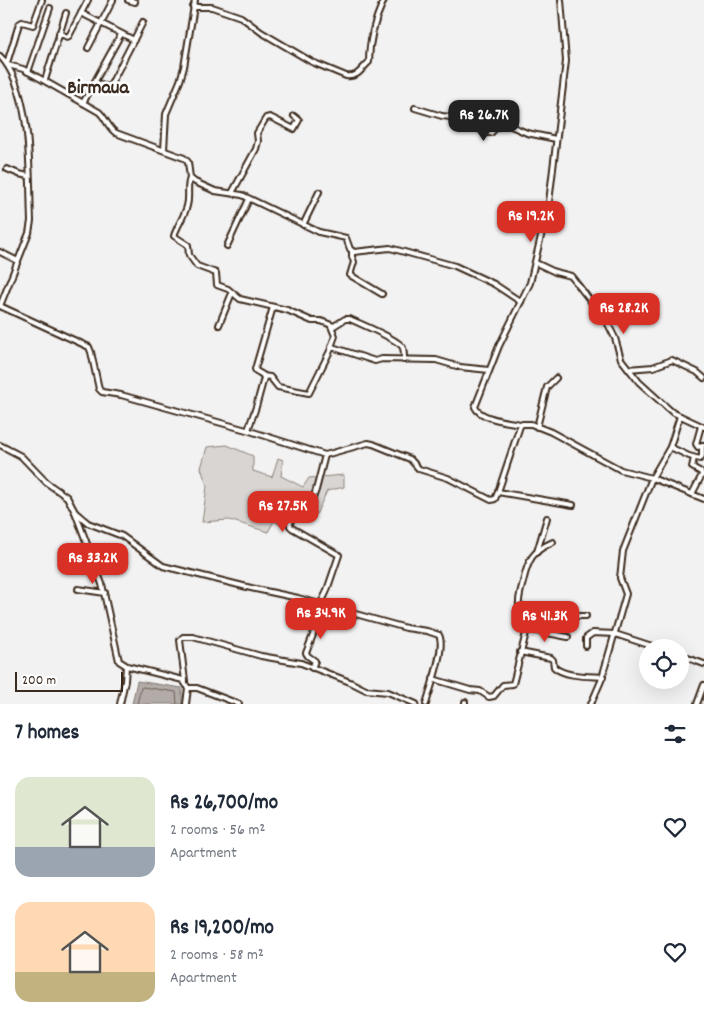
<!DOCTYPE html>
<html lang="en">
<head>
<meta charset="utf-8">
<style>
  :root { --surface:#fff; --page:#f6f6f7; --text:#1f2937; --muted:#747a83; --accent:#d93025 }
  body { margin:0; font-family:Dekko,sans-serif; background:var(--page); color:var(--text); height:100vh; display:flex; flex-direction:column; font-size:19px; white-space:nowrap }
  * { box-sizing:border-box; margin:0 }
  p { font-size:16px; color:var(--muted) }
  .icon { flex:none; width:28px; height:28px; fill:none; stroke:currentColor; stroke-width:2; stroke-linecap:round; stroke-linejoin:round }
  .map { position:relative; height:704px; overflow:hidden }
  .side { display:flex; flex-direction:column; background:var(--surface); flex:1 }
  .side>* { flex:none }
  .controls { position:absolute; left:639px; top:639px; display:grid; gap:10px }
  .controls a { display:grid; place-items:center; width:50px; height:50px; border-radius:50%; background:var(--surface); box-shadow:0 5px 20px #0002; font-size:25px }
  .scale { position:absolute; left:15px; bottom:12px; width:108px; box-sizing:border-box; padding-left:5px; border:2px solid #3b2a1e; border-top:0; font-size:14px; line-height:18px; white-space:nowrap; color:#3b2a1e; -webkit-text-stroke:4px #fff; paint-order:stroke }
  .price { position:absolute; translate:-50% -42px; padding:0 11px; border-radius:10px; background:var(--accent); color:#fff; font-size:16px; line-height:32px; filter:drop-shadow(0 1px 2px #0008) }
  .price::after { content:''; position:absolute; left:50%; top:30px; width:15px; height:11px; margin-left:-8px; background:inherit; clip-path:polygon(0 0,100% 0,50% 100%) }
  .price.current { background:#222; color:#fff }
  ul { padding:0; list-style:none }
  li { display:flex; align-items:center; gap:15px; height:125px; padding:0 15px }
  li span { display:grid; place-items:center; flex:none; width:140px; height:100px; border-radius:15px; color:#555 }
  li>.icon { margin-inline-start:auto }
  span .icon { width:60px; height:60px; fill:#fffc; stroke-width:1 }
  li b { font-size:21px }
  h2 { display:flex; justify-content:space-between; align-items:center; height:60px; padding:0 15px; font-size:21px }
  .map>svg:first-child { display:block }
  .green { fill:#d8d5d2; stroke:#8a8078 }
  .water { fill:#b2aba7; stroke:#827770 }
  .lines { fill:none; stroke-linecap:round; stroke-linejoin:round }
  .shore { stroke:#6b5e55; stroke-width:1 }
  .street-casing { stroke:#3b2a1e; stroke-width:8 }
  .street { stroke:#fff; stroke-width:4 }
  .labels { text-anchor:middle; stroke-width:5; stroke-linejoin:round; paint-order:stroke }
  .quarter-label { font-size:20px; font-weight:bold; fill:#3b2a1e; stroke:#fff }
</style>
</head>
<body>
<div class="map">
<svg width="704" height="704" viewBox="0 0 704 704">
  <rect width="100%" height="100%" fill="#f3f2f2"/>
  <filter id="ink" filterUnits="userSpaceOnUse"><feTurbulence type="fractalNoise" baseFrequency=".02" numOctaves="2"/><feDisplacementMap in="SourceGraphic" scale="10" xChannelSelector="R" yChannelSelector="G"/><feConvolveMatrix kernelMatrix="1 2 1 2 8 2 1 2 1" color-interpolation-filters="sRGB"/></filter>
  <g filter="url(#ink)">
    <path class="green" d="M227 445 253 456V471L272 477 278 458 283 460 281 476 303 487 309 478 344 475V487L327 491 315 517 295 511 284 527 274 521 268 532 229 520 202 522 207 486 201 468 207 447Z"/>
    <path class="water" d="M137 681 182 688V704H132Z"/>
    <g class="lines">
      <path class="shore" d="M137 704 141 688 143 687 176 692 177 704"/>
      <g class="street-casing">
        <g id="street">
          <path d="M128 0 135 2"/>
          <path d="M193 7H212L241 17 261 32 312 62 346 76C358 78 361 69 369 62 369 41 375 19 384 0"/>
          <path d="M81 13 134 40"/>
          <path d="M59 33 67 37 69 36 88 0"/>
          <path d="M88 48 113 0"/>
          <path d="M0 56C33 91 29 175 31 221L29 233 0 306"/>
          <path d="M7 63 19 24 22 22 33 25 42 0"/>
          <path d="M8 65 23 69 34 75 99 112C106 118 108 128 116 133L184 158 188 162 190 178 195 182 215 191 242 195 319 232 346 238 350 249 354 252 390 248 455 266 494 284 521 302"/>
          <path d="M28 72 50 8"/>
          <path d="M45 80 66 13"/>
          <path d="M95 82 106 87 110 86 143 22"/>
          <path d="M83 103 121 34"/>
          <path d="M415 108 442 116 459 118 487 133H491L499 124 504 123 527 133 556 139"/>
          <path d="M164 150 166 114 180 81 184 67 195 0"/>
          <path d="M7 169 19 174 28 176"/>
          <path d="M190 178C186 187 190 196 187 206 184 217 177 226 174 236L188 245 189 255 197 266 216 273 217 285 228 289 240 299 287 310 312 321H321L334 326 345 319H350C360 324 400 340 403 348 404 351 404 356 404 360"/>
          <path d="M232 193 256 149 258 141 257 133 266 118 270 117 294 129 299 120 294 116"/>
          <path d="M303 225 319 192"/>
          <path d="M227 246 249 199"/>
          <path d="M352 251V257L354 262 350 275 382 294"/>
          <path d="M0 252 18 261"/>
          <path d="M536 263 555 272 571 276 607 322 615 338 621 359 639 382 672 412 704 427"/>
          <path d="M0 306 89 347 91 352 99 389 102 392 121 395 250 431 325 455 368 443 373 444 410 459 419 469 448 478 491 500 495 499 498 492 520 426 522 424H531L551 432 621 470 652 478 704 499"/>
          <path d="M219 325 232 293"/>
          <path d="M331 326 335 336 331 347"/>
          <path d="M628 369 653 367 672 360 697 372 704 378"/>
          <path d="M263 376 270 377 278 387 309 393 332 347 375 361 382 359 436 360 460 367 489 370"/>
          <path d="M521 424C509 422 480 419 475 407L499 346 530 283 549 202 566 61 561 0"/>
          <path d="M701 426 696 444 698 447 703 445"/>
          <path d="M537 427 547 387 556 378"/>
          <path d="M248 430 256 407 264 378 263 375 256 371 255 369 273 307"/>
          <path d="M0 445 21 456 47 483 67 497 75 512 102 584 119 661 127 666 183 680 188 688 186 704"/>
          <path d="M670 447 680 416"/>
          <path d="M498 492 573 505"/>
          <path d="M692 494 702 475 701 472 692 467 694 458"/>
          <path d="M75 512 88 523 122 536 163 566 251 588 298 598 406 628 427 631 439 635C446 647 430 689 426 704"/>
          <path d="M553 542C532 551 528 560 523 582 521 590 518 598 519 606L545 616H586"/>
          <path d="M537 552 547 518"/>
          <path d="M78 589 105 593"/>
          <path d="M527 629 568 637"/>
          <path d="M586 646V638L593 633 615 634 658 648"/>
          <path d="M520 652 551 658 553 660 554 667C565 677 589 676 603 677"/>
          <path d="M680 655 704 664"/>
          <path d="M312 668 315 661 308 656 306 653 313 635 317 611 326 593 339 555 292 528 290 526V523L294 515H306L308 512 316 490 325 455"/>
          <path d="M433 679 470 690 480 691 489 697 494 696 503 685 513 684 527 629 528 610"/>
          <path d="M185 681 180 640 183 637H193L261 656 301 663 350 682 366 690 388 692 416 704"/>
          <path d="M188 688H197L239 704"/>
          <path d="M465 702V704"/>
          <path d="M120 704 125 681 126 666"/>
          <path d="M591 704 601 681 626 594 620 578 623 551 652 478 670 447 689 456 700 459 702 456V445"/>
          <path d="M697 704 704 685"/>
        </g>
      </g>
      <use href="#street" class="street"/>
    </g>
  </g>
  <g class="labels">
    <g class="quarter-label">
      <text x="98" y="93">Birmaua</text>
    </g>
  </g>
</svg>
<div class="controls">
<a><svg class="icon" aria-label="locate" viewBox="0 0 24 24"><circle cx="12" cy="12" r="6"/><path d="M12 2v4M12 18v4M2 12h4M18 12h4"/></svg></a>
</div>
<div class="scale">200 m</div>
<b class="price current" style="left:484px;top:142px">Rs 26.7K</b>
<b class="price" style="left:531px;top:243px">Rs 19.2K</b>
<b class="price" style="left:624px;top:335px">Rs 28.2K</b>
<b class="price" style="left:283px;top:533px">Rs 27.5K</b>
<b class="price" style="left:93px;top:585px">Rs 33.2K</b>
<b class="price" style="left:321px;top:640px">Rs 34.9K</b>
<b class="price" style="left:545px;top:643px">Rs 41.3K</b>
</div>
<section class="side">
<h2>7 homes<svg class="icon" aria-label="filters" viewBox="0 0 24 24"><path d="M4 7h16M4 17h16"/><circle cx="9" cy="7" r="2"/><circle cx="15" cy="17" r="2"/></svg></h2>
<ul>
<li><span style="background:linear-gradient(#dfe7d0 70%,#9aa5b1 0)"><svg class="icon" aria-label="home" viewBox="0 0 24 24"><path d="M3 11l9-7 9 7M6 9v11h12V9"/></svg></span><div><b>Rs 26,700/mo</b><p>2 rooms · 56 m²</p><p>Apartment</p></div><svg class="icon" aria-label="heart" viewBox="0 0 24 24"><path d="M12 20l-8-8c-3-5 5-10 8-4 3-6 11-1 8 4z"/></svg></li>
<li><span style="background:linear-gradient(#ffd9b3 70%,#c2b280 0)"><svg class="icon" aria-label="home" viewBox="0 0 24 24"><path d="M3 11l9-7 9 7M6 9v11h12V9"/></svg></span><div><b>Rs 19,200/mo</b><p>2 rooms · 58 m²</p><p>Apartment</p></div><svg class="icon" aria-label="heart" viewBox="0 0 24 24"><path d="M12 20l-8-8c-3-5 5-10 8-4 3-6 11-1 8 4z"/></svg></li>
</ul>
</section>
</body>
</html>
